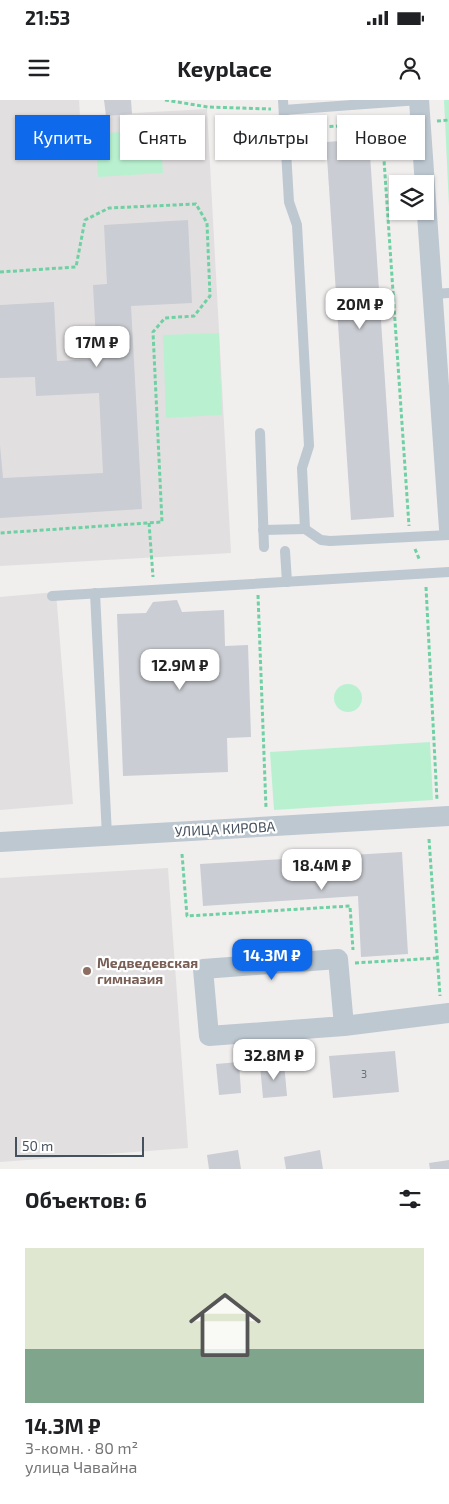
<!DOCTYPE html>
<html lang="ru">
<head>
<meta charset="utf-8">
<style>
  :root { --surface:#fff; --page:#f6f6f6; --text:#202124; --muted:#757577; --line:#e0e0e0; --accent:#0e6aeb }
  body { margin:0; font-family:"Exo 2",sans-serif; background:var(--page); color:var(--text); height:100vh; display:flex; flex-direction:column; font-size:19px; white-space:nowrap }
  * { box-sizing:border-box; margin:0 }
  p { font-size:16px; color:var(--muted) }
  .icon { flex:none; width:28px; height:28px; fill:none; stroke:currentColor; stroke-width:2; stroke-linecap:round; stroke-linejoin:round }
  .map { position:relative; height:1069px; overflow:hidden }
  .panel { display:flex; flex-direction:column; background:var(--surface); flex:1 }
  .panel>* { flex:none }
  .guide { position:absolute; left:15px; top:15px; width:420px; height:45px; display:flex; gap:10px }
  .buttons { position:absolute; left:389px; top:75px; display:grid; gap:10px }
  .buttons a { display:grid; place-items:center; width:45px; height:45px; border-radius:0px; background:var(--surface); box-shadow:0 1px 4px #0004; font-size:25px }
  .scale { position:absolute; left:15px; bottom:12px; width:129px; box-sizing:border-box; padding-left:5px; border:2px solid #45515d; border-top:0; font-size:14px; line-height:18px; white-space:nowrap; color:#45515d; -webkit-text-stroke:4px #fff; paint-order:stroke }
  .price { position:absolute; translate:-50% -42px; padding:0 11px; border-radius:10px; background:#fff; color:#222; font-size:16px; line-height:32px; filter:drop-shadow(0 1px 2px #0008) }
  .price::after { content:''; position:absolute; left:50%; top:30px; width:15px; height:11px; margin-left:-8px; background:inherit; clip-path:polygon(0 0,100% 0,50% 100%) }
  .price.on { background:var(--accent); color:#fff }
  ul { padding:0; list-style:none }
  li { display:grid; align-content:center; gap:10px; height:265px; padding:0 25px }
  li+li { border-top:1px solid var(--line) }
  li span { display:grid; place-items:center; height:155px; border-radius:0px; color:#555 }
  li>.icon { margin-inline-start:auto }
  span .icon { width:90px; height:90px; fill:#fffc; stroke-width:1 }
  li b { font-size:21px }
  h2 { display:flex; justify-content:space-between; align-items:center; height:60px; padding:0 25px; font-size:21px }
  .chip { padding:0 18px; border-radius:0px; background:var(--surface); box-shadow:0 1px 4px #0004; font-size:18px; line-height:45px }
  .chip.on { background:var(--accent); color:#fff }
  .status { display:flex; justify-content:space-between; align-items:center; height:35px; padding:0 25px; background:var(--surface); direction:ltr }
  .status svg { height:14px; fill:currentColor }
  header { display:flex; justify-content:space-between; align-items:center; height:65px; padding:0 25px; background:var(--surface); font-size:22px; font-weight:700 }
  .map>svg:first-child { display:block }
  .education { fill:#e2dfe0 }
  .green { fill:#b9f1d0 }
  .building { fill:#cacdd3 }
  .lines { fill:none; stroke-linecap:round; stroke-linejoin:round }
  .path { stroke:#6fd1a3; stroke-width:3; stroke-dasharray:4 2.5; stroke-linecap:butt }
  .lane { stroke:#bdc8d1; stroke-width:10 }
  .street { stroke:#bdc8d1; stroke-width:20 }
  .education-dot { fill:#8d6e63; stroke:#fff; stroke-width:2 }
  .labels { text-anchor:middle; stroke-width:4.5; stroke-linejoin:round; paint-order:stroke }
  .number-label { font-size:11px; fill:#66707a }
  .street-label { font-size:14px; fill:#45515d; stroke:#fff }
  .education-label { font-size:14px; font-weight:bold; fill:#785e54; stroke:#fff; text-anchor:start }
</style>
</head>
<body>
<div class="status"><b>21:53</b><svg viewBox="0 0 49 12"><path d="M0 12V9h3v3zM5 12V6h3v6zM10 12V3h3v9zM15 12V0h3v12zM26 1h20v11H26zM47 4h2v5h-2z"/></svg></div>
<header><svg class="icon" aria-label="menu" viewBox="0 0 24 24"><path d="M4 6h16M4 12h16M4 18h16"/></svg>Keyplace<svg class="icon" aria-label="person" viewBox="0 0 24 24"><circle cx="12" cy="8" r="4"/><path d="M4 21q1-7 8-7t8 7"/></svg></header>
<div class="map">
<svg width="449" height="1069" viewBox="0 0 449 1069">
  <rect width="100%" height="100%" fill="#f1eeee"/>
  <g class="education">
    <path d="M0 0H79L80 16 207 9 231 453 0 466Z"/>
    <path d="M56 492 73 704 0 710V497Z"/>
    <path d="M168 768 188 1048 0 1062V778Z"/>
  </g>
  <g class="green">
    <path d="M444 0H449V106Z"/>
    <path d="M160 29 163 73 98 77 95 34Z"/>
    <path d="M219 233 222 315 166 318 163 235Z"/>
    <circle cx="348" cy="598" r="14"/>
    <path d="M430 642 433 700 274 710 270 652Z"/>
  </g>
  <g class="building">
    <path d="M104 0H131L132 14 106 16Z"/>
    <path d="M369 39 394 417 351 420 326 42Z"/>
    <path d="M188 120 192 203 131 206 142 409 0 418V345L3 378 103 373 99 293 36 296 35 277 0 278V205L54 202 57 261 97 259 93 185 107 184 104 125Z"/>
    <path d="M177 500 182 512 224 510 225 546 248 545 251 637 227 638 228 672 123 676 117 514 146 513 153 502Z"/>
    <path d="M402 752 408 854 361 857 358 796 203 806 200 764Z"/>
    <path d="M395 951 399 992 333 998 329 956Z"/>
    <path d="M239 962 241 993 219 995 216 964Z"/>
    <path d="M284 963 287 996 263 998 260 965Z"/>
    <path d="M238 1050 241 1069H209L207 1055Z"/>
    <path d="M320 1050 323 1069H286L284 1057Z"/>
    <path d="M449 1060V1069H430L429 1063Z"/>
  </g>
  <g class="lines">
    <g class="path">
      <path d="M165 0 208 7 271 9"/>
      <path d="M381 16 409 426"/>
      <path d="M437 21 449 20"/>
      <path d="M297 28 403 23"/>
      <path d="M0 172 76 167 85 120 109 108 196 104 207 123 210 196 194 216 165 218 153 232 162 422 0 433"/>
      <path d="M149 423 153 477"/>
      <path d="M415 449 420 461"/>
      <path d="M426 487 437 700"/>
      <path d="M258 495 266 708"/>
      <path d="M429 739 440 896"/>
      <path d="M182 754 187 816 350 806 353 850"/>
      <path d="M355 863 438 858"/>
    </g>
    <g class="lane">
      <path d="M283 0 289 102 297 125 309 346 302 368 305 429 321 440 330 441 449 435"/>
      <path d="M284 10 419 0"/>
      <path d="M433 194 449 193"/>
      <path d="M260 333 264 447"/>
      <path d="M263 430 305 429"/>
      <path d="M285 451 287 482"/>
      <path d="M95 493 107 736"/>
      <path d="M52 496 449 472"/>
    </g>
    <g class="street">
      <path d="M419 0 449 429"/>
      <path d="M0 742 449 716"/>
      <path d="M344 926 338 859 203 869 209 936 344 926 449 913"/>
    </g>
  </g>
  <circle class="education-dot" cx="87" cy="871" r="5"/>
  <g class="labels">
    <g class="number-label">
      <text x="364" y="978">3</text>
    </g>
    <g class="street-label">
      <text transform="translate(225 729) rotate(-3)" y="5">УЛИЦА КИРОВА</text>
    </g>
    <g class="education-label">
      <text x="97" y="868">Медведевская<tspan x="97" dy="16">гимназия</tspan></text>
    </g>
  </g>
</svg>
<div class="buttons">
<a><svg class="icon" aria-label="layers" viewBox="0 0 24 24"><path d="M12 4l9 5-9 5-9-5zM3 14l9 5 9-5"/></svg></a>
</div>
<div class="scale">50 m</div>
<b class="price" style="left:360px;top:230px">20M ₽</b>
<b class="price" style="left:97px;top:268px">17M ₽</b>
<b class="price" style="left:180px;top:591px">12.9M ₽</b>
<b class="price" style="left:322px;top:791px">18.4M ₽</b>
<b class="price on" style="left:272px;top:881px">14.3M ₽</b>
<b class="price" style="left:274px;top:981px">32.8M ₽</b>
<div class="guide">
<a class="chip on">Купить</a>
<a class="chip">Снять</a>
<a class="chip">Фильтры</a>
<a class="chip">Новое</a>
</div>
</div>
<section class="panel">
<h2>Объектов: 6<svg class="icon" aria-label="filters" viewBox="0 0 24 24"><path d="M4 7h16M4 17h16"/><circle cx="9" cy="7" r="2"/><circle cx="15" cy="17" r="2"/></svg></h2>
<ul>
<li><span style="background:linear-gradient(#dfe7d0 65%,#7fa58c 0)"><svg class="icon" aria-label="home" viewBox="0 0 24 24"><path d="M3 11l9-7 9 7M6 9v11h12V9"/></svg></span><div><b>14.3M ₽</b><p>3-комн. · 80 m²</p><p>улица Чавайна</p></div></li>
</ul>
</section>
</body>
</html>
